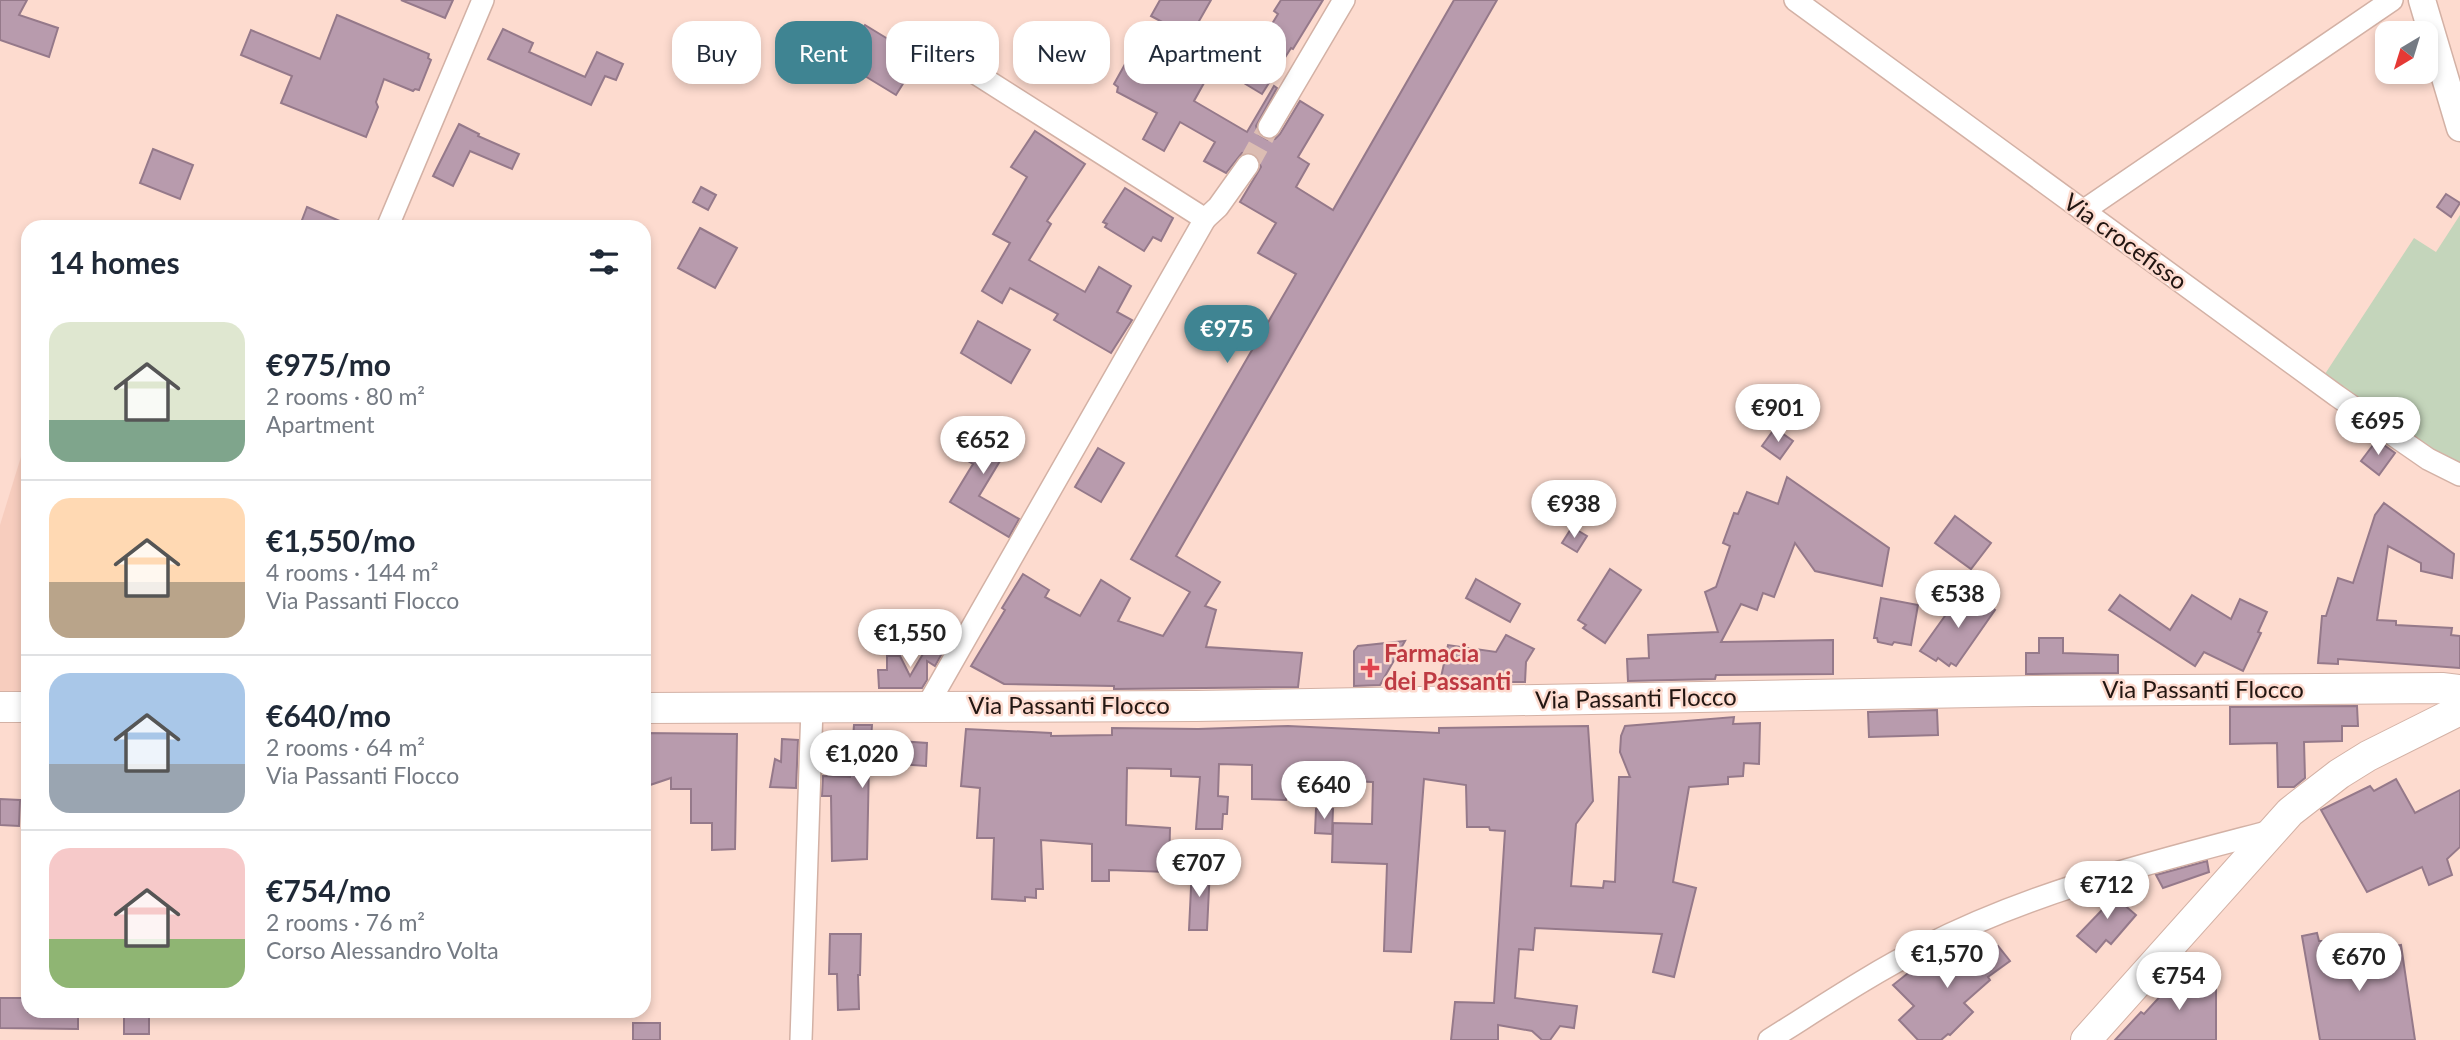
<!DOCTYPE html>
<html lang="en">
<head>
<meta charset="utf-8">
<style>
  :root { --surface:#fff; --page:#f6f6f7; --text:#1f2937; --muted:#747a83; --line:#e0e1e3; --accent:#3f8492 }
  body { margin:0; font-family:Lato,sans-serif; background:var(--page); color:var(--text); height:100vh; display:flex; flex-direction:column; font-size:26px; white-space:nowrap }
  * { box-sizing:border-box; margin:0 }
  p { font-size:23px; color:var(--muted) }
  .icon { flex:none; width:38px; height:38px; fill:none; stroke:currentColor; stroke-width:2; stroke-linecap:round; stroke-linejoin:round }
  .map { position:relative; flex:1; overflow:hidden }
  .drawer { position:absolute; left:21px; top:220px; width:630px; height:798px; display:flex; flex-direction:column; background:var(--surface); border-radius:21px; box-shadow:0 4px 10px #0003 }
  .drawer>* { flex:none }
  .banner { position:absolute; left:672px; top:21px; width:665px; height:63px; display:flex; gap:14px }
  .needle { width:46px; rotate:218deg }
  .tools { position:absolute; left:2375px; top:21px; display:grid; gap:14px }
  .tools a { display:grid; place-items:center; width:63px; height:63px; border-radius:14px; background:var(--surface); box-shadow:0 4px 10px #0003; font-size:35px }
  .price { position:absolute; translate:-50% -60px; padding:0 16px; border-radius:24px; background:#fff; color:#222; font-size:23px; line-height:46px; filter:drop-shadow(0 2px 4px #0008) }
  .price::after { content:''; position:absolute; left:50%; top:42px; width:21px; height:16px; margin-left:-10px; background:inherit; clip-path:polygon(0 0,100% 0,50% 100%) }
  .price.active { background:var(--accent); color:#fff }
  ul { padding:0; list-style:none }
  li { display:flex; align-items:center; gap:21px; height:175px; padding:0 28px }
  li+li { border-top:2px solid var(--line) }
  li span { display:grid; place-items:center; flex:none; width:196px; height:140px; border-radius:21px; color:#555 }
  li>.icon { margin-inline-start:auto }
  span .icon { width:84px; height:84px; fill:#fffc; stroke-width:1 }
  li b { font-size:30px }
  h2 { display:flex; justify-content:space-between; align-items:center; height:84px; padding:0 28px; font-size:30px }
  .chip { padding:0 24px; border-radius:21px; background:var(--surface); box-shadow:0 4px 10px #0003; font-size:24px; line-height:63px }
  .chip.active { background:var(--accent); color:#fff }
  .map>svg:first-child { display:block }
  .built { fill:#f7cdbe }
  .green { fill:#c4d5bb }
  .building { fill:#b89bad; stroke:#95798a; stroke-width:2 }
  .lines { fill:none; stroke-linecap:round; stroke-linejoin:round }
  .minor-tunnel { stroke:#dcbdb3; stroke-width:21; stroke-dasharray:21 10; stroke-linecap:butt }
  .minor-casing { stroke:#d3b1a5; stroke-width:24 }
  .tertiary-casing { stroke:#d3b1a5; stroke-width:29 }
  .secondary-casing { stroke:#d3b1a5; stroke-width:32 }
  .minor { stroke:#fff; stroke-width:21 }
  .tertiary { stroke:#fff; stroke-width:26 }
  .secondary { stroke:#fff; stroke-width:30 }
  .health-dot { fill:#e0444e; stroke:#fddbcf; stroke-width:2.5 }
  .labels { text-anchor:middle; stroke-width:5; stroke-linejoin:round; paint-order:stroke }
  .street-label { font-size:24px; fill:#221612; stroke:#fddbcf }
  .health-label { font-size:24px; font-weight:bold; fill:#be3a42; stroke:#fddbcf; text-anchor:start }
</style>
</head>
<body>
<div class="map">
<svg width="2460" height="1040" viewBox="0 0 2460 1040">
  <rect width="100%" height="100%" fill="#fddbcf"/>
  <path class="built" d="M28 434V693H0V525Z"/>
  <path class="green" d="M2460 215V465L2455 464 2323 377 2414 238 2436 252Z"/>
  <g class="building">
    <path d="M0 0H27L19 15 58 28 49 57 0 40Z"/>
    <path d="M401 0H453L445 18Z"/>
    <path d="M1160 0H1211L1190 37 1151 16Z"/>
    <path d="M1281 0H1323L1293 49 1291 48 1262 94 1214 65 1194 101 1247 132 1274 86 1277 88 1256 126 1258 134 1268 140 1275 139 1280 134 1300 101 1323 115 1298 157 1309 164 1296 187 1333 210 1454 0H1497L1176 556 1220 582 1205 606 1216 610 1206 647 1302 653 1298 687 1114 689V686L1004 684 971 666 1005 610 1002 608 1023 574 1049 590 1045 597 1080 616 1101 580 1130 598 1118 621 1163 636 1190 592 1131 559 1296 274 1258 253 1276 223 1240 202 1261 167 1256 155 1249 152 1242 153 1226 173 1204 161 1215 142 1180 122 1164 151 1143 139 1157 113 1117 92 1118 87 1114 84 1129 57 1131 58 1133 55 1176 80 1178 77 1182 79 1204 39 1248 63 1278 14 1274 11Z"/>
    <path d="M337 15 429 54 428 58 431 60 419 90 415 89 413 91 384 79 376 102 378 107 366 137 281 103 292 76 241 55 251 30 320 59Z"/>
    <path d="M865 25 919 58 896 95 842 62Z"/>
    <path d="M503 29 533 43 529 52 585 77 597 52 623 64 616 80 605 76 591 105 488 59Z"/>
    <path d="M459 124 479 134 478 136 519 154 512 169 470 151 453 186 433 176Z"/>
    <path d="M1035 131 1085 164 1047 221 1051 224 1029 260 1085 292 1099 267 1131 286 1117 312 1132 320 1111 353 1054 320 1058 314 1010 288 1002 303 982 291 1010 243 993 234 1027 177 1011 167Z"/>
    <path d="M153 149 193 165 180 199 140 183Z"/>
    <path d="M701 187 716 195 708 210 693 202Z"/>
    <path d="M1125 188 1173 218 1161 241 1153 237 1144 251 1105 227 1107 224 1103 222Z"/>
    <path d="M2446 194 2460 203 2451 217 2437 207Z"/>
    <path d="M307 207 356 228H299Z"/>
    <path d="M700 228 737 248 715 288 678 268Z"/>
    <path d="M978 321 1030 350 1011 383 961 353Z"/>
    <path d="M975 419 1012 441 979 496 1019 519 1009 537 950 502 973 464 954 453Z"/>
    <path d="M1775 428 1793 441 1780 459 1762 446Z"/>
    <path d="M2377 440 2395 453 2379 475 2361 461Z"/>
    <path d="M1098 448 1124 463 1101 502 1075 487Z"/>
    <path d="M1787 477 1889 548 1882 586 1815 571 1795 543 1774 597 1763 593 1757 610 1741 604 1721 642 1833 640V674L1716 675 1715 679 1628 681 1627 659 1649 658 1648 635 1718 632 1705 592 1716 587 1730 546 1723 543 1734 513 1738 514 1747 492 1778 504Z"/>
    <path d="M2384 503 2454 554 2452 578 2421 571V563L2388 546 2377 620 2396 621V625L2452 628 2451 635 2460 636V668L2338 659V664L2318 663 2322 616H2326L2338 578 2353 583 2375 515Z"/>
    <path d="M1955 516 1991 543 1971 569 1935 543Z"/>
    <path d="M1572 527 1587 536 1577 552 1562 543Z"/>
    <path d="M1610 569 1641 590 1605 643 1583 628 1586 625 1578 620Z"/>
    <path d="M1476 579 1520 604 1510 622 1466 598Z"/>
    <path d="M1968 590 1995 610 1956 666 1951 663 1949 666 1938 658 1936 661 1920 651 1947 613 1950 615Z"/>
    <path d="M2120 595 2170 630 2192 595 2231 619 2240 599 2267 612 2258 632 2261 633 2243 671 2204 652 2195 666 2109 610Z"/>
    <path d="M1881 598 1918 605 1911 645 1894 642 1892 645 1878 642 1877 638H1874Z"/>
    <path d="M1506 635 1534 649 1526 662 1525 682H1440L1448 645 1496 652Z"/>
    <path d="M933 637 946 646 935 666 927 661V680L922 688H879L878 670H887V656H900L910 676Z"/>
    <path d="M2039 638H2063V653L2118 655V673L2026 674V653H2039Z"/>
    <path d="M1405 641 1380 685 1354 686V651L1358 646Z"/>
    <path d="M2357 706 2358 726H2342V741L2304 742 2305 778 2294 787H2278L2277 743 2230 744V707Z"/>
    <path d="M1937 710 1938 735 1869 737 1868 712Z"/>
    <path d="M1734 717 1733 724 1760 723 1759 764 1744 763 1743 776 1728 777V784L1689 787 1673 882 1696 888 1674 977 1653 972 1662 934 1535 928 1533 950 1519 949 1515 998 1577 1006 1574 1028 1560 1026 1550 1040H1542L1532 1031 1498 1025V1040H1451L1455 1002 1494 1003 1505 831 1490 830 1489 827H1467L1466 785 1424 779 1411 952 1384 951 1387 864 1332 862 1333 823 1372 824 1373 782 1346 781 1345 778 1336 777V774L1288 772 1286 800 1252 799V765L1219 764 1218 796 1228 797 1227 814H1223L1222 829H1196L1200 777 1171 776V769L1127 768 1126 825 1170 828 1169 872 1109 870V881H1092V844L1041 840 1043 889H1036V898L1025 897V901L992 899 994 838H977L980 788 961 786 966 729 1051 733V736L1112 735V728L1198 729 1288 726 1439 733V728L1588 726 1593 801 1576 824 1571 886 1603 888 1604 881 1615 882 1619 777H1630L1620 752 1621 736 1625 726Z"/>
    <path d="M854 725H872L871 739 927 743 926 766 869 762 867 859 832 861 831 796H822L823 776 850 777Z"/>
    <path d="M644 733 737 734 735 849 712 850V823H691V789H671V778L644 787Z"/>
    <path d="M782 739 798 740 796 788 770 787 775 759 781 762Z"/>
    <path d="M2396 779 2415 813 2460 790V847L2447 859 2452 875 2429 885 2422 867 2367 892 2321 810 2370 786 2374 791Z"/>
    <path d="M0 799 20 800 19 826 0 825Z"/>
    <path d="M1316 809H1333L1332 834 1315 833Z"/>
    <path d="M2207 861 2209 872 2163 888 2156 875Z"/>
    <path d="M1192 867 1210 868 1207 930H1189Z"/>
    <path d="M2107 890 2136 915 2111 944 2106 940 2096 952 2077 936 2103 909 2091 896Z"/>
    <path d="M2317 933 2319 941H2326L2330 958 2401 945 2415 1040H2320L2302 936Z"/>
    <path d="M830 934H861L860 975H858L859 1009 838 1010 837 974H829Z"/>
    <path d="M1971 941 1986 956 1998 946 2010 961 1988 977 1990 980 1964 1003 1973 1012 1950 1035 1948 1034 1941 1040H1918L1899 1020 1914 1006 1893 985 1917 966 1925 974 1951 949 1963 943 1966 946Z"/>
    <path d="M2188 966 2203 979 2216 973V1040H2115L2141 1012 2144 1014Z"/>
    <path d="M0 998H28V1012H78V1029L0 1028Z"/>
    <rect x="124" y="1012" width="25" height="22"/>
    <rect x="633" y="1023" width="27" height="17"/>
  </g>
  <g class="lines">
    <path class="minor-tunnel" d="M1248 165 1269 127"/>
    <g class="minor-casing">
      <g id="minor">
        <path d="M1795 0 2337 396 2428 459 2460 475"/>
        <path d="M1269 127 1344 0"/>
        <path d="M2083 211 2392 0"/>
        <path d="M1205 219 1218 207 1248 165"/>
        <path d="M387 228 483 0"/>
        <path d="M927 706 1205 219 939 50"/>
        <path d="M801 1040 812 707"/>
        <path d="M1769 1040C1820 1008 1870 974 1924 947 2033 891 2153 862 2271 831"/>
      </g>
    </g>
    <g class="tertiary-casing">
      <path id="tertiary" d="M2422 0 2460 128"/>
    </g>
    <g class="secondary-casing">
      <g id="secondary">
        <path d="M0 707H28"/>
        <path d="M644 708 1196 706 2035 691 2442 688 2460 690"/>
        <path d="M2086 1040 2290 812 2339 774 2368 756 2460 710"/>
      </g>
    </g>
    <use href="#minor" class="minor"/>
    <use href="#tertiary" class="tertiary"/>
    <use href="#secondary" class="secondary"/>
  </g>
  <path class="health-dot" d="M1366.5 657.5h7v7h7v7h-7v7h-7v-7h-7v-7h7z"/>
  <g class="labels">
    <g class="street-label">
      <text transform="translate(2125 242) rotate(36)" y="8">Via crocefisso</text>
      <text x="2203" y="698">Via Passanti Flocco</text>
      <text transform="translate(1636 699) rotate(-1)" y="8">Via Passanti Flocco</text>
      <text x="1069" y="714">Via Passanti Flocco</text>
    </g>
    <g class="health-label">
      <text x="1384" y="662">Farmacia<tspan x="1384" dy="28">dei Passanti</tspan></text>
    </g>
  </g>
</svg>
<div class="tools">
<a><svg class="needle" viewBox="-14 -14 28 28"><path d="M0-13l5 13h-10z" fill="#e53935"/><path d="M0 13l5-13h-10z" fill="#747a83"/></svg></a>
</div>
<b class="price active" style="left:1227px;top:365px">€975</b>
<b class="price" style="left:1778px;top:444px">€901</b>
<b class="price" style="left:2378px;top:457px">€695</b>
<b class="price" style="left:983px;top:476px">€652</b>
<b class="price" style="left:1574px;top:540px">€938</b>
<b class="price" style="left:1958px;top:630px">€538</b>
<b class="price" style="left:910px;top:669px">€1,550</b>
<b class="price" style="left:862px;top:790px">€1,020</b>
<b class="price" style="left:1324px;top:821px">€640</b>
<b class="price" style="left:1199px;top:899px">€707</b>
<b class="price" style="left:2107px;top:921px">€712</b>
<b class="price" style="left:1947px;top:990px">€1,570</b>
<b class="price" style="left:2359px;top:993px">€670</b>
<b class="price" style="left:2179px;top:1012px">€754</b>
<div class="banner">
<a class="chip">Buy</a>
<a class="chip active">Rent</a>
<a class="chip">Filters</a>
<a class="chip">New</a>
<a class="chip">Apartment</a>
</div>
<section class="drawer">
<h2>14 homes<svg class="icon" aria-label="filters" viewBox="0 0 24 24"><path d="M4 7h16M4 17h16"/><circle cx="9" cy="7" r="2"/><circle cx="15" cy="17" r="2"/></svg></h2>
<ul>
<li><span style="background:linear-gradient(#dfe7d0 70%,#7fa58c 0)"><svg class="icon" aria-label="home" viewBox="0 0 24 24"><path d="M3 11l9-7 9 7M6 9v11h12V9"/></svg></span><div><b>€975/mo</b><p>2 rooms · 80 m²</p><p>Apartment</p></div></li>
<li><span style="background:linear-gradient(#ffd9b3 60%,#b9a48a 0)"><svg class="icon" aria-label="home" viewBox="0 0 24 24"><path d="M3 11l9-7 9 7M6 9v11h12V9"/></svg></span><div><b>€1,550/mo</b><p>4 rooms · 144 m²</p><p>Via Passanti Flocco</p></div></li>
<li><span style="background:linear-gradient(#a9c7e8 65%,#9aa5b1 0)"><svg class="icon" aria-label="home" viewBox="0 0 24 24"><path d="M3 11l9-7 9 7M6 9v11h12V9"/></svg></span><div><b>€640/mo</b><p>2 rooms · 64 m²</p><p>Via Passanti Flocco</p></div></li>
<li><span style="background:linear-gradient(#f6c9c9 65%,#8fb573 0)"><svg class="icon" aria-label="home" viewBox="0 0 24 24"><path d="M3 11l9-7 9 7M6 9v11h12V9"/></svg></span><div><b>€754/mo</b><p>2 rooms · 76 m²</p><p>Corso Alessandro Volta</p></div></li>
</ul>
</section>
</div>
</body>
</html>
